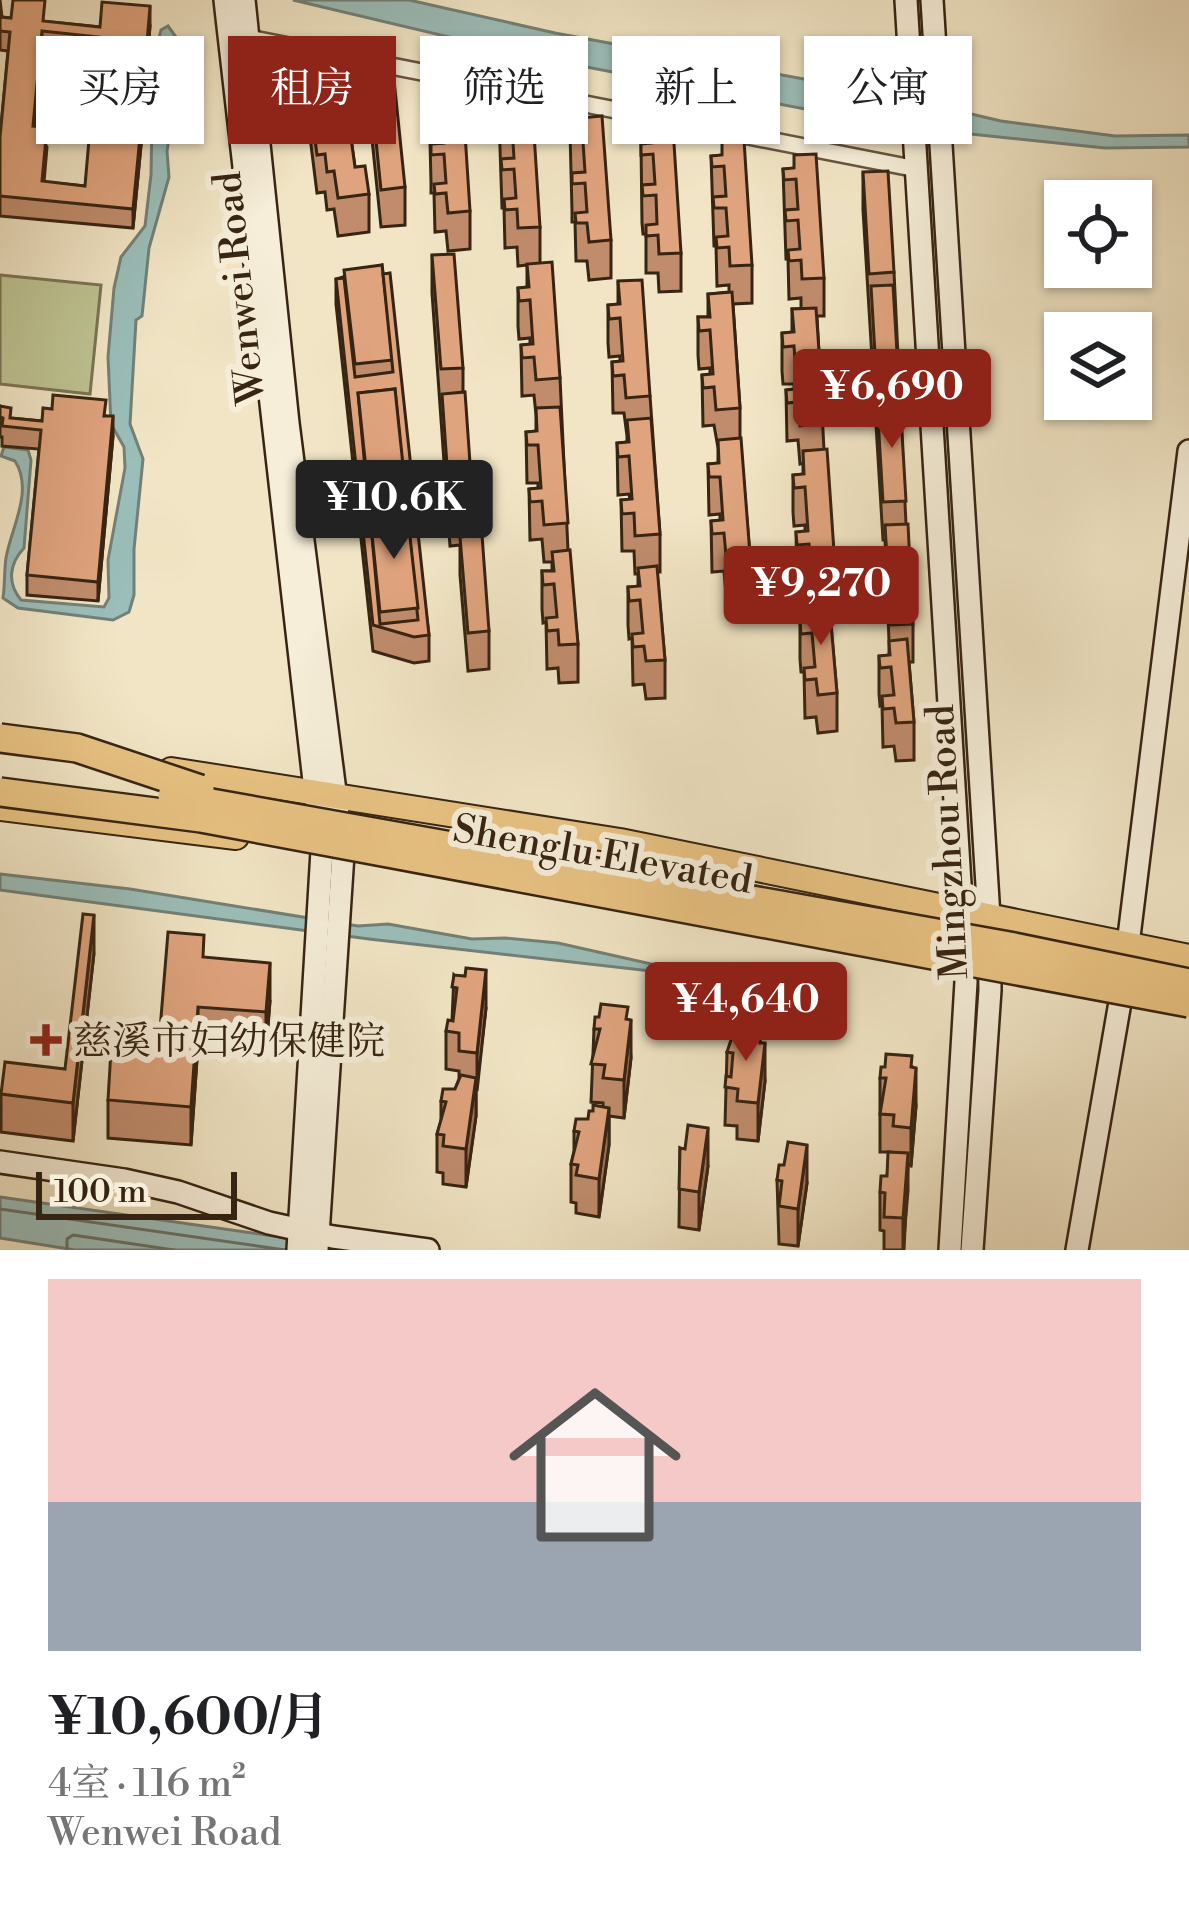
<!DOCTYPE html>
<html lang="zh">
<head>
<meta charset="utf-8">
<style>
  :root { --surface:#fff; --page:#f2f2f2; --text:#202124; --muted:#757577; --line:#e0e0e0; --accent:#8f2418 }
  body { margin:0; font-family:"Libre Bodoni","Noto Serif SC",serif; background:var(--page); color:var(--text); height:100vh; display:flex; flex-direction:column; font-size:45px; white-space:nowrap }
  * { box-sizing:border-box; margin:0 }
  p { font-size:39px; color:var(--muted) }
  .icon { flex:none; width:66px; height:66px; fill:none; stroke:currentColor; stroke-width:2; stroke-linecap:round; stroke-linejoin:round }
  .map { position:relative; height:1250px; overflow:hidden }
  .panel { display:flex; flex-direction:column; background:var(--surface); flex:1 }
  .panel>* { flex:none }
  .hud { position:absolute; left:36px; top:36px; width:1119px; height:108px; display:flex; gap:24px }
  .tools { position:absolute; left:1044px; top:180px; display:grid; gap:24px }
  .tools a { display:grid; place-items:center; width:108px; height:108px; border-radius:0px; background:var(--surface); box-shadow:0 3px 9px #0004; font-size:60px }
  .scale { position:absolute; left:36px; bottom:30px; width:201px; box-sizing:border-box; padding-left:12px; border:6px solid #372412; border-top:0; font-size:33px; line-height:42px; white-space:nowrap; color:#372412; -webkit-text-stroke:9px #f6eed9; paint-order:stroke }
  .price { position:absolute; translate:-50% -102px; padding:0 27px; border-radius:12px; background:var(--accent); color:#fff; font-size:39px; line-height:78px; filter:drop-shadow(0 3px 6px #0008) }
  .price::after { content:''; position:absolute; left:50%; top:72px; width:36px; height:27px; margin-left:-18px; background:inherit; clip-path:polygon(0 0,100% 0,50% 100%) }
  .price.on { background:#222; color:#fff }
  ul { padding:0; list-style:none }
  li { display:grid; align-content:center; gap:24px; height:636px; padding:0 48px }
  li+li { border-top:3px solid var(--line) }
  li span { display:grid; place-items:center; height:372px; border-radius:0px; color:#555 }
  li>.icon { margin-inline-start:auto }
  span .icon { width:216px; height:216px; fill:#fffc; stroke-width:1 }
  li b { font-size:51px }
  .pill { padding:0 42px; border-radius:0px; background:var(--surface); box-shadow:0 3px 9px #0004; font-size:42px; line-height:108px }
  .pill.on { background:var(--accent); color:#fff }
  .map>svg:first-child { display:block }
  .green { fill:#bec392; stroke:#7a7452; stroke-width:3 }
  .water { fill:#9bbeba; stroke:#738077; stroke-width:3 }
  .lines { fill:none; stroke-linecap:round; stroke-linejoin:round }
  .shore { stroke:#697166; stroke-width:3 }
  .street-casing { stroke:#66543f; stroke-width:20 }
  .secondary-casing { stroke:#372412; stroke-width:26 }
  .primary-casing { stroke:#372412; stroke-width:28 }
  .street { stroke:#f6eed9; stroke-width:15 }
  .secondary { stroke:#f6eed9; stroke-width:21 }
  .primary { stroke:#e8c282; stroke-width:24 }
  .highway-bridge-casing { stroke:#372412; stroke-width:32; stroke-linecap:butt }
  .highway-bridge { stroke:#e8c282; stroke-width:27 }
  .wall { fill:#c08c6c; stroke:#372412; stroke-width:3; fill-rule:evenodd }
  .shaded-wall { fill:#9c7258; stroke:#372412; stroke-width:3 }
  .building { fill:#dfa37d; stroke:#372412; stroke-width:3; fill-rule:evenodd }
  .poi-dot { fill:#8f2418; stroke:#f6eed9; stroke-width:4.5 }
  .labels { text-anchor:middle; stroke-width:12; stroke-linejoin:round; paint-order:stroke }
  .street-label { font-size:39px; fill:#372412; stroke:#f6eed9 }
  .poi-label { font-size:39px; fill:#372412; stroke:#f6eed9; text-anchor:start }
</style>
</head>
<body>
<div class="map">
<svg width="1189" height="1250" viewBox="0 0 1189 1250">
  <rect width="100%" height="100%" fill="#f1e5c5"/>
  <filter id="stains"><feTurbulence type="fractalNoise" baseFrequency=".00167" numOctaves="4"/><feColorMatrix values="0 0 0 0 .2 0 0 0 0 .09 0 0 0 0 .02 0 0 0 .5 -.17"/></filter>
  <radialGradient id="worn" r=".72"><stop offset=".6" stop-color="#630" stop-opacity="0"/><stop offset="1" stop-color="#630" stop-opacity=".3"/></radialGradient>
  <path class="green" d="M0 275 101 285 90 394 0 384Z"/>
  <g class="water">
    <path d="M293 0H409L555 33 890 95 1001 121 1115 136 1189 135V147L1105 148 894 126 529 56Z"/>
    <path d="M168 26 176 37 179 70 167 151 169 177 149 248 142 316 136 320 130 424 143 459 134 549V595L129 612 113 620 18 608 3 598C5 585 4 571 6 558 11 528 34 491 15 461L1 456 4 447 28 450 31 460 24 548C9 564 7 583 21 600L104 607 109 598 108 560 125 468 124 447 111 424 108 357 114 288 121 257 145 226 151 175 153 63 161 30Z"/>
    <path d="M0 874 130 889 358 926 388 924 472 939 505 938 558 943 665 967 668 973 369 939 0 890Z"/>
    <path d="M0 1197 281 1237 344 1250H75L0 1238Z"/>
  </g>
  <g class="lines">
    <g class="shore">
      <path d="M0 1209 285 1250"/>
      <path d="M67 1250V1239L73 1235 174 1250"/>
    </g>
    <g class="street-casing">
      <path id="street" d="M248 38 917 169"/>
    </g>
    <g class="secondary-casing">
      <g id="secondary">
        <path d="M225 0 322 851 298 1250"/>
        <path d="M244 0 288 423 343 854 317 1250"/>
        <path d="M906 0 966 982 950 1250"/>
        <path d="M932 0 989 917 990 990 972 1250"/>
        <path d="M0 1162 124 1180 178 1192 269 1223 333 1237 428 1250"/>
        <path d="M1077 1250 1123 985 1189 451"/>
      </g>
    </g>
    <g class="primary-casing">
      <g id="primary">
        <path d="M171 770 620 841 1189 957"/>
        <path d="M0 808 236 837"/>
      </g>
    </g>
    <use href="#street" class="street"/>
    <use href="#secondary" class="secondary"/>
    <use href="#primary" class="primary"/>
    <g class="highway-bridge-casing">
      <g id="highway-bridge">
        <path d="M0 738 77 748 200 789"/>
        <path d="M0 792 201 818 1189 1003"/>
        <path d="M172 796 1009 946 1189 983"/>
      </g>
    </g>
    <use href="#highway-bridge" class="highway-bridge"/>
  </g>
  <g class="wall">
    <path d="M0 0 2 17 100 27 150 26 143 110 134 109 133 115 142 135 133 228 0 216V137L8 51 0 50ZM42 51 97 56 94 87V106L97 107 96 117 85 186 44 182 47 147 35 126Z"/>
    <path d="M305 59 327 67 359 101V139H351L355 167 369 194V232L338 236 334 209 327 210 325 192 317 193 305 97Z"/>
    <path d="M369 72 405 187V225L381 227 369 110Z"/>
    <path d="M429 102H439L470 211V249L448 251 446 231 435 232 434 193H431V182Z"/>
    <path d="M510 117 540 227V263L560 378 568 550 578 644V682L559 683 558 668 547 669 546 622 543 623 542 609V571H552V562H544L542 539 530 540 529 489 538 488V483H527L526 432 536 431V415L534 395 522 396 521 345 530 344V338L519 339 518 326V288L527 287V265L518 266 517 247 505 248 504 208H502L499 118Z"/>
    <path d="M651 130 681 253V291L659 292 658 273H646V234H643L642 223 641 144 651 143Z"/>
    <path d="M580 131 611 240V278L589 280 587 261H576L575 222H572V211L570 132Z"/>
    <path d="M722 155 752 265V303L733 304 740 408V438L750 555V593L726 594 724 571 712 572 711 521 720 520V514L709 515 708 464 718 463V448L714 425 703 426 702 375 710 374V368L699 369 698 355V317H708V294L729 292V285L717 286 716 246H714L711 156Z"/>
    <path d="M794 168 824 278V316H817L824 450 835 566V603L829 604 837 693V731L818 733 816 717 805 718 804 672H801L800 659V621L810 620 811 602 809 582 797 583 796 532 805 531V525L794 526 793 512V475L803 474V463L800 464 798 440 787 441 786 390 794 389V384H783L782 371V333L792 332V309H801V298L789 299 788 259H786L783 169Z"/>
    <path d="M863 172 894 272 906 524 913 624V662H909L914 722V760L896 761 894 746 883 747 882 705 880 706 879 694V656L889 655V641L885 540H883L863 210Z"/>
    <path d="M432 255 463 368V392L473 506V536L489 631V669L468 671 460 575V545L450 546 432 293Z"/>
    <path d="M382 265 429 635V661L414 663 373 651 336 304V279Z"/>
    <path d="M618 281 650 396 660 534V572H657L665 660V698L646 699 644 684 633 685 632 638 629 639 628 625V587H638V574H635L634 551H622L621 500H630L629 494 618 495 617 443 627 442V436L624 413H613L612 362 620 361V356L609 357 608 343V305L618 304Z"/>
    <path d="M0 406 11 418 42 421 106 416 113 436 98 601 27 595V575L39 449 2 446V437H0Z"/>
    <path d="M94 953 73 1141 1 1132V1094L65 1069Z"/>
    <path d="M204 958 270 1001 266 1050 198 1045 191 1145 108 1138V1100L158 1054Z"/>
    <path d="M454 975 486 1008 476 1091V1116L466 1187 443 1184V1173L437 1172V1134L441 1121V1101L455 1089 459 1079V1071L446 1069V1031L452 1020Z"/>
    <path d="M628 1020 631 1058 624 1118 609 1116V1145L599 1217 576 1213V1203L571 1202V1164L574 1151V1131L588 1119 593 1111 603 1107V1103L591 1102 594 1029Z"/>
    <path d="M761 1043 765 1081 758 1141 737 1139V1126L725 1125 727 1052Z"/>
    <path d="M912 1067 916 1106 911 1166 908 1165 904 1250H884V1231L880 1230V1192L887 1176 890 1152H880V1078Z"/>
    <path d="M680 1148 708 1166 699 1230 679 1227Z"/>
    <path d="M777 1180 807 1183 798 1246 779 1244Z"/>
  </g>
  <g class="shaded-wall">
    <path d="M150 6V26L143 110V91Z"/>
    <path d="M42 31V51L33 145V126Z"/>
    <path d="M142 116V135L133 228V209Z"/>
    <path d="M113 416V436L98 601V582Z"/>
    <path d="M94 915V953L73 1141V1103Z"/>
    <path d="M270 963V1001L266 1050V1012Z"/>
    <path d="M486 970V1008L477 1091V1053Z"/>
    <path d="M198 1007V1045L191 1145V1107Z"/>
    <path d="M631 1020V1058L624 1118V1080Z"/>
    <path d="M765 1043V1081L758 1141V1103Z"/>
    <path d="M916 1068V1106L911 1166V1128Z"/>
    <path d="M476 1078V1116L466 1187V1149Z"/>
    <path d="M609 1108V1145L599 1217V1179Z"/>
    <path d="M708 1128V1166L699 1230V1192Z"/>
    <path d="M807 1145V1183L798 1246V1209Z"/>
    <path d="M908 1153V1191L903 1250V1218Z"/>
  </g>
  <g class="building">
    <path d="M13 0H45L43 21 100 27 102 2 150 6 143 91 134 90 132 115 142 116 133 209 0 196V137L10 32 0 31V17L11 18ZM42 31 99 37 94 87H99L96 117 91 116 85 186 42 181 47 127 33 126Z"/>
    <path d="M326 57 327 67 354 64 359 101 346 102 355 167 365 166 369 194 338 198 334 171 327 172 325 154 317 155 305 59Z"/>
    <path d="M393 70 405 187 381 190 369 72Z"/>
    <path d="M462 87 470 211 448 213 446 193 435 194 434 184 446 183 444 154 431 155V144L444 143 442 113H430L429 102H440L439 89Z"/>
    <path d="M532 102 540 227 518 228 517 209 505 210 504 199 516 198 514 169 502 170 501 159 514 158 512 128 500 129 499 118 510 117V104Z"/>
    <path d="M602 116 611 240 589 242 587 223H576L575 213 587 212 585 183 572 184V173L585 172 583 142H571L570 132 581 131 580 118Z"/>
    <path d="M673 128 681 253 659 254 658 235 646 236V225L657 224 656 195 643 196 642 185 655 184 653 154 641 155V144L652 143 651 130Z"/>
    <path d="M744 140 752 265 730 266 729 247 717 248 716 237 728 236 726 208H714L713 197 726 196 724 166 712 167 711 156 722 155V142Z"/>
    <path d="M816 154 824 278 802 279 801 260 789 261 788 250 800 249 798 220 786 221 785 210 798 209 796 179 784 180 783 169 794 168V155Z"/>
    <path d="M888 171 894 272 869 274 863 172Z"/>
    <path d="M454 254 463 368 441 369 432 255Z"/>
    <path d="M552 262 560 378 536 380 534 357 522 358 521 345 533 344 530 300 519 301 518 288 529 287 527 264Z"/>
    <path d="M382 265 393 360 355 364 344 270Z"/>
    <path d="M390 273 429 635 414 637 373 625 336 279 344 278 355 377 393 372 383 274ZM395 389 405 496 368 500 358 393ZM407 511 418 620 380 624 370 515Z"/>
    <path d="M642 280 650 396 626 398 624 375 613 376 612 362 623 361 620 318 609 319 608 305 620 304 618 281Z"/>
    <path d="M893 285 899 387 877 388 871 286Z"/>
    <path d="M732 292 740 408 716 410 714 387 703 388 702 375 713 374 710 330 699 331 698 317H710L708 294Z"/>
    <path d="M816 308 824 424 800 426 798 402 787 403 786 390 797 389 794 346 783 347 782 333 794 332 792 309Z"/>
    <path d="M395 389 405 484 368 488 358 393Z"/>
    <path d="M465 392 473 506 450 508 442 394Z"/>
    <path d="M53 395 106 400 104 416H113L98 582 27 575 41 430 2 426 3 418 0 417V406L11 408 10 418 42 421 43 408 52 409Z"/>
    <path d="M900 399 906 501 883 502 877 401Z"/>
    <path d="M560 407 568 523 544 525 542 501 530 502 529 489 541 488 538 445H527L526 432 537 431 536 408Z"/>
    <path d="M651 418 660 534 635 536 634 513 622 514 621 500 632 499 629 456 618 457 617 443 629 442 627 420Z"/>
    <path d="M741 438 750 555 726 556 724 533 712 534 711 521 723 520 720 477H709L708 464 719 463 718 440Z"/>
    <path d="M827 449 835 566 811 567 809 544 797 545 796 532 808 531 805 487 794 488 793 475 804 474 803 451Z"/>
    <path d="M407 511 418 608 380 612 370 515Z"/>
    <path d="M908 524 913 624 891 625 885 525Z"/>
    <path d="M482 535 489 631 468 633 460 537Z"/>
    <path d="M570 550 578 644 559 645 558 630 547 631 546 618 557 617 554 584 543 585 542 571H554L552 552Z"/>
    <path d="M657 566 665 660 646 661 644 646 633 647 632 634 643 633 640 600 629 601 628 587 640 586 638 568Z"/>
    <path d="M829 600 837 693 818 695 816 679 805 680 804 668 815 667 812 633 801 634 800 621 812 620 810 602Z"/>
    <path d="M907 639 914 722 896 723 894 708 883 709 882 696 894 695 891 667 880 668 879 656 890 655 889 641Z"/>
    <path d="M83 914 94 915 73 1103 1 1094 5 1062 65 1069Z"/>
    <path d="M168 932 204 935 203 957 270 963 266 1012 198 1007 191 1107 108 1100 111 1050 158 1054Z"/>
    <path d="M466 968 486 970 477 1053 459 1051V1033L446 1031 448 1020 453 1021 457 988 452 987 454 975 465 976Z"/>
    <path d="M601 1004 628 1007 626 1019 631 1020 624 1080 603 1078 605 1065 591 1064 600 1029H594L595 1017H599Z"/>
    <path d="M735 1028 761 1031 760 1043H765L758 1103 737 1101 738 1089 725 1087 726 1076 731 1077 733 1053 727 1052Z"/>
    <path d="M886 1054 912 1056 911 1067 916 1068 911 1128 893 1126 894 1115 880 1114 886 1078H880L881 1067H885Z"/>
    <path d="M461 1075 476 1078 466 1149 443 1146 444 1135 437 1134 446 1102 441 1101 443 1089H455Z"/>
    <path d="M593 1105 609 1108 599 1179 576 1175 578 1165 571 1164 579 1132 574 1131 576 1119H588L589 1111H593Z"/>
    <path d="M688 1125 708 1128 699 1192 679 1189 680 1148 685 1149Z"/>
    <path d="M788 1142 807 1145 798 1209 779 1206 782 1181 777 1180 779 1165H784Z"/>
    <path d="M888 1152 908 1153 903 1218 884 1217 885 1193 880 1192 881 1176H887Z"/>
  </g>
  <path class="poi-dot" d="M40 1022h12v12h12v12h-12v12h-12v-12h-12v-12h12z"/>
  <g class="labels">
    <g class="street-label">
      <text transform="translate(238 288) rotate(-96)" y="14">Wenwei Road</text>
      <text transform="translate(946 842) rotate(-93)" y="14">Mingzhou Road</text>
      <text transform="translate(603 853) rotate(10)" y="14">Shenglu Elevated</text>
    </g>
    <g class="poi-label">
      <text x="73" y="1054">慈溪市妇幼保健院</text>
    </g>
  </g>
  <rect width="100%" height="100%" filter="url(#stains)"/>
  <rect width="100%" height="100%" fill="url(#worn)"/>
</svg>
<div class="tools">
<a><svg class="icon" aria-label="locate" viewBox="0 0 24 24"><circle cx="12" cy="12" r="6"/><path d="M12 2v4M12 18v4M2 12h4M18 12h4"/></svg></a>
<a><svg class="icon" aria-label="layers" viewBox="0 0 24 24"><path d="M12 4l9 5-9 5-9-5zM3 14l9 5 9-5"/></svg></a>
</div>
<div class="scale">100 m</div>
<b class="price" style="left:892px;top:451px">¥6,690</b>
<b class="price on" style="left:394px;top:562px">¥10.6K</b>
<b class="price" style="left:821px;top:648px">¥9,270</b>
<b class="price" style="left:746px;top:1064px">¥4,640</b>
<div class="hud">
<a class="pill">买房</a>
<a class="pill on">租房</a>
<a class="pill">筛选</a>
<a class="pill">新上</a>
<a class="pill">公寓</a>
</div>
</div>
<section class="panel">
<ul>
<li><span style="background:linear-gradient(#f6c9c9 60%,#9aa5b1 0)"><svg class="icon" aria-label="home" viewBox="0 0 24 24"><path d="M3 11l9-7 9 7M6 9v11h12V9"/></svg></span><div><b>¥10,600/月</b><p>4室 · 116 m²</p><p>Wenwei Road</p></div></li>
</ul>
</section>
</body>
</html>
